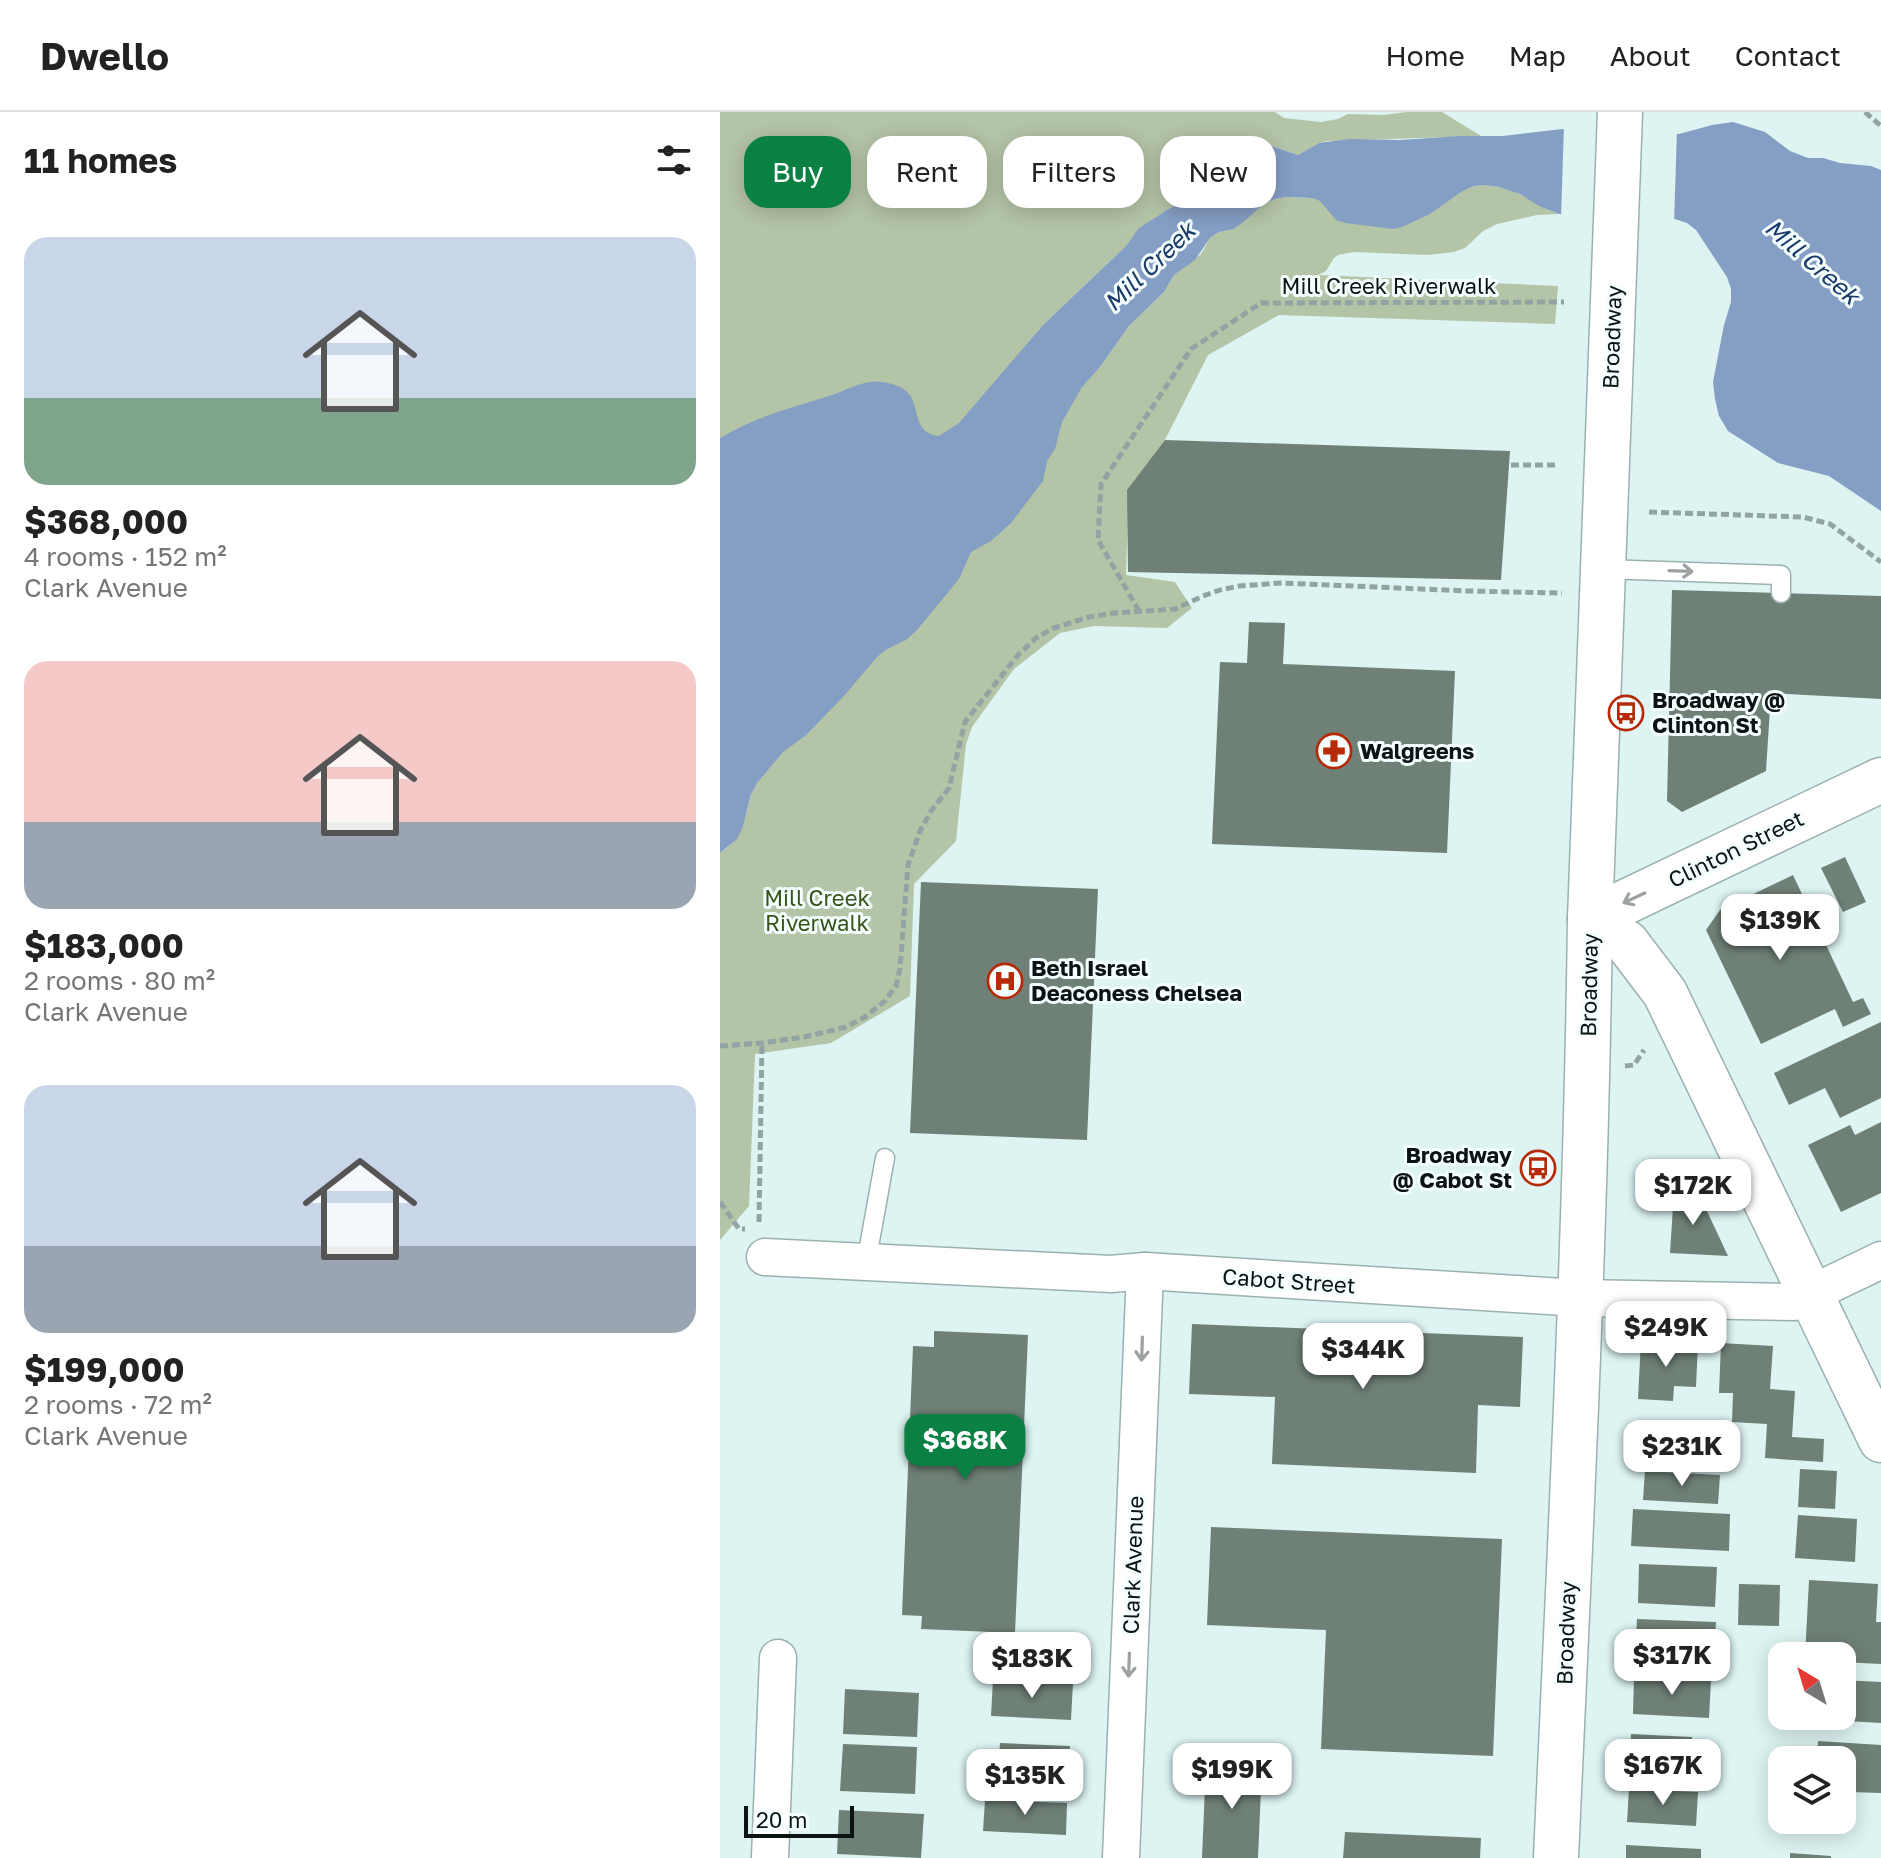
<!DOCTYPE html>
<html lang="en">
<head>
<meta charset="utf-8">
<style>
  :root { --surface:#fff; --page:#f2f2f2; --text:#222; --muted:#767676; --line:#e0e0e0; --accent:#0b8043 }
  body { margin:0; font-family:"Golos Text",sans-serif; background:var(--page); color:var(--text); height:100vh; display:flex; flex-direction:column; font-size:30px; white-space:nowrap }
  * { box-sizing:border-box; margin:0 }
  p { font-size:26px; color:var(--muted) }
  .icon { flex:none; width:44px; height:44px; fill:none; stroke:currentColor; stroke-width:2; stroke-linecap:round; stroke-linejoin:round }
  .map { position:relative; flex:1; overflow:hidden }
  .drawer { display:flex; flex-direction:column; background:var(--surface); width:720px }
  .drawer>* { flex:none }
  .top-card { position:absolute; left:24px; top:24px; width:760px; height:72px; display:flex; gap:16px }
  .needle { width:52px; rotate:322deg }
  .fabs { position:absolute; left:1048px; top:1530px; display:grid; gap:16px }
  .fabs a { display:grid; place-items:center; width:88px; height:88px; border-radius:16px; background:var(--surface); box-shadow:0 4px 20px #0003; font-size:40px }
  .scale { position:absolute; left:24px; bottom:20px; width:110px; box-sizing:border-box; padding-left:8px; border:4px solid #0b1313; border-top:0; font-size:22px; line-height:28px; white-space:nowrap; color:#0b1313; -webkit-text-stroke:6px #f5fefe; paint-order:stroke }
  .price { position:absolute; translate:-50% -68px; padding:0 18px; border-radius:16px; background:#fff; color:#222; font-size:26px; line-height:52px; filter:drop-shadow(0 2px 4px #0008) }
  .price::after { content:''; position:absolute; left:50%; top:48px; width:24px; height:18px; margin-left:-12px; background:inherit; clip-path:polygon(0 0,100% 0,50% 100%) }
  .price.current { background:var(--accent); color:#fff }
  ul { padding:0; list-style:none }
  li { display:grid; align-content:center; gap:16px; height:424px; padding:0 24px }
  li span { display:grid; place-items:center; height:248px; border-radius:24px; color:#555 }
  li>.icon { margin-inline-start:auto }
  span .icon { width:144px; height:144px; fill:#fffc; stroke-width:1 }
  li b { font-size:34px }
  h2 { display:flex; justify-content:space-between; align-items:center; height:96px; padding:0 24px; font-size:34px }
  .pill { padding:0 28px; border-radius:24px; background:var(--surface); box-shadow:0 4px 20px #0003; font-size:28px; line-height:72px }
  .pill.current { background:var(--accent); color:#fff }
  header { display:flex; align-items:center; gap:48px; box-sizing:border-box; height:112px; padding:0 40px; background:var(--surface); border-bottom:2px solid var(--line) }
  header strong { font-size:38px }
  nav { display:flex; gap:44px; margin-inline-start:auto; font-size:28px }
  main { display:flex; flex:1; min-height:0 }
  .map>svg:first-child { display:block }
  .green { fill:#b4c4a7 }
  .water { fill:#859ec4 }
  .pier { fill:#ddf4f3 }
  .building { fill:#6f8077 }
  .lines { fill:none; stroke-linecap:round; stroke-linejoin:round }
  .service-casing { stroke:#9bb1b0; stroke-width:21 }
  .minor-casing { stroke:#9bb1b0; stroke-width:39 }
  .tertiary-casing { stroke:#9bb1b0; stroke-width:47 }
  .secondary-casing { stroke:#9bb1b0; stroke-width:47 }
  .primary-casing { stroke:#9bb1b0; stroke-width:47 }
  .path { stroke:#92a3a3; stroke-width:5; stroke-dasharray:8 4; stroke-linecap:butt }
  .service { stroke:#fff; stroke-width:18 }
  .minor { stroke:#fff; stroke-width:36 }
  .tertiary { stroke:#fff; stroke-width:44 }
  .secondary { stroke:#fff; stroke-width:44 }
  .primary { stroke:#fff; stroke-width:44 }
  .oneway { stroke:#9da1a1 }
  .labels { text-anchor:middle; stroke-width:6; stroke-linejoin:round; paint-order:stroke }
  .street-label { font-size:22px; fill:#0b1313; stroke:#f5fefe }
  .poi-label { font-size:22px; font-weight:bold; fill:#0b1313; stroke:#f5fefe; text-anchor:start }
  .park-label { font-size:22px; fill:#395317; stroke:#f5fefe }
  .water-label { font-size:24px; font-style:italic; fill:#193969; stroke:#f5fefe }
</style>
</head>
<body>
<header>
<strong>Dwello</strong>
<nav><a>Home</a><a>Map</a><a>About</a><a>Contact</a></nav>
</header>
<main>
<section class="drawer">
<h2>11 homes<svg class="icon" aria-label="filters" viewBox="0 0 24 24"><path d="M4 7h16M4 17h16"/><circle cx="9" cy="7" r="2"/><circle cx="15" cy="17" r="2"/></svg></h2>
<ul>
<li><span style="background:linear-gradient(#c9d6e8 65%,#7fa58c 0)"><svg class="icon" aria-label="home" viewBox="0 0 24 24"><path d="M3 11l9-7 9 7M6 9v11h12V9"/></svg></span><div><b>$368,000</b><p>4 rooms · 152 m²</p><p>Clark Avenue</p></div></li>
<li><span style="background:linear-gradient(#f6c9c9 65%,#9aa5b1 0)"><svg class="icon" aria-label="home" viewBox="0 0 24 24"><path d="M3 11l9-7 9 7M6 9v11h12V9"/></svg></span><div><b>$183,000</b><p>2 rooms · 80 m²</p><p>Clark Avenue</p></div></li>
<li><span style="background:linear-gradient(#c9d6e8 65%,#9aa5b1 0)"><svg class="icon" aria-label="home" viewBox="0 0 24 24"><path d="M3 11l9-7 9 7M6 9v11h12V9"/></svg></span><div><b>$199,000</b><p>2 rooms · 72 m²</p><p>Clark Avenue</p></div></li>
</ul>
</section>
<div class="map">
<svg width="1161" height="1746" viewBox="0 0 1161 1746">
  <rect width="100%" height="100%" fill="#ddf4f3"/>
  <g class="green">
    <path d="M0 0H555L564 6 601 10 618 7 628 2 663 3 687 0H722L761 24 608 29 599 31 578 43 550 33 536 34 503 48 484 63 473 69 466 74 461 87 455 93 420 116 406 134 324 212 280 265 0 671Z"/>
    <path d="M765 73C776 74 787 76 797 81 812 87 824 97 839 102L817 103 777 112 763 119 745 136 734 140 708 143 634 140 618 143 614 146 606 159 598 163 838 174 835 212 559 203 488 243 408 401 406 463 455 470 472 496 447 516 374 514 340 521 294 557 252 615 246 632 236 729 194 772 190 884 111 931 35 942 29 1094 0 1128V741L8 735 23 715 31 682 38 670 370 264 380 255 409 214 444 180 454 163 481 142 490 126 499 120 514 117 544 92 555 87 566 85 586 86 741 80 754 74Z"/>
  </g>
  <path class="water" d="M1013 10 1045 20 1070 39 1088 46H1103L1120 51 1151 54 1161 58V399L1109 364 1058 351 1008 319 999 304 995 287 993 270 1004 213 1011 190V177L1007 165 976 118 967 111 955 107 839 102 819 94 800 82 779 75 765 73 754 74 741 80 710 102 682 115 673 117 625 111 616 108 600 89 593 86 566 85 555 87 544 92 522 111 514 117 499 120 490 126 475 148 454 163 444 180 409 214 380 255 362 275 342 310 335 337 327 349 323 369 291 411 271 429 251 440 239 467 197 518 186 528 167 537 157 545 124 584 85 624 63 640 38 670 31 682 23 715 17 727 0 741V326C34 305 71 296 109 284 122 280 136 272 150 270 160 268 177 272 185 278 202 291 190 321 219 324L239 311 324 212 406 134 419 116 455 93 461 87 466 74 503 48 536 34 549 33 578 43 599 31 629 27 680 28 740 24H783L842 17 959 22 992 13Z"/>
  <path class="pier" d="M844 13 957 18 954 111 841 106Z"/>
  <g class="building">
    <path d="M445 328 790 339 781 468 408 460 407 378Z"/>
    <path d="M952 478 1161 484V587L1051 581 1046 659 962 700 947 689Z"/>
    <path d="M529 510 565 511 563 552 735 559 727 741 492 732 500 550 527 551Z"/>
    <path d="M1125 745 1146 790 1123 800 1101 756Z"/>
    <path d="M1073 763 1133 890 1143 886 1151 902 1123 915 1115 897 1041 932 986 818 1000 798Z"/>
    <path d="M201 770 378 777 367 1028 190 1021Z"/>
    <path d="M1161 910V986L1120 1006 1105 976 1069 993 1054 961Z"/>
    <path d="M1161 1010V1081L1121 1100 1088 1033 1130 1013 1135 1023Z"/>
    <path d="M954 1079 978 1080 1008 1144 950 1141Z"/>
    <path d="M472 1212 803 1225 800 1295 758 1293 756 1361 552 1352 555 1285 469 1282Z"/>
    <path d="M214 1219 308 1223 295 1521 201 1517 202 1504 182 1503 193 1234 214 1235Z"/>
    <path d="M921 1228 978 1231 976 1275 954 1274 953 1289 918 1287Z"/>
    <path d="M1001 1231 1053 1234 1050 1277 1075 1279 1072 1325 1104 1327 1103 1350 1045 1346 1047 1312 1012 1310 1013 1281H999Z"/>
    <path d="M927 1313 997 1317 995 1351 925 1347Z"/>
    <path d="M1080 1357 1117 1359 1115 1397 1078 1395Z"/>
    <path d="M925 1359 1000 1363 998 1392 923 1388Z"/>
    <path d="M913 1397 1010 1402 1009 1439 911 1434Z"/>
    <path d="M1078 1403 1137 1407 1135 1450 1075 1446Z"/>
    <path d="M491 1415 782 1427 773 1644 601 1637 606 1518 487 1513Z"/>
    <path d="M919 1452 997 1455 995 1495 918 1491Z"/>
    <path d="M1089 1468 1158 1472 1156 1510H1161V1552L1122 1550V1544H1085Z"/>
    <path d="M1019 1472 1060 1473 1059 1514 1018 1513Z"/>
    <path d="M917 1507 996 1510 994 1548 915 1544Z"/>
    <path d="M914 1565 991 1568 989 1606 913 1602Z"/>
    <path d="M273 1568 353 1571 351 1608 271 1604Z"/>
    <path d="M1122 1568 1161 1570V1611L1092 1607V1604H1122Z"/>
    <path d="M125 1577 199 1581 197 1625 123 1622Z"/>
    <path d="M911 1622 972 1625 971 1660 910 1657Z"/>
    <path d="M1098 1629 1161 1633V1681L1128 1680 1129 1659H1122V1648H1097Z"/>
    <path d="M280 1631 350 1634 348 1665 278 1662Z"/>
    <path d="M123 1632 197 1635 195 1682 120 1679Z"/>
    <path d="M486 1651 542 1654 538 1746H482Z"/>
    <path d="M909 1677 978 1680 976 1714 907 1710Z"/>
    <path d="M265 1688 347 1691 346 1723 263 1719Z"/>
    <path d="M119 1698 204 1702 201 1746 117 1742Z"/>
    <path d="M625 1720 761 1726 760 1746H623Z"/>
    <path d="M906 1733 981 1737V1746H906Z"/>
    <path d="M1070 1741 1111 1744V1746H1070Z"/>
  </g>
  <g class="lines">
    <g class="service-casing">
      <g id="service">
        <path d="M883 457 1061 463V481"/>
        <path d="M146 1151 165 1046"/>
      </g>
    </g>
    <g class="minor-casing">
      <g id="minor">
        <path d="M45 1145 391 1162 425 1159 860 1186 1074 1190 1161 1148"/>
        <path d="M50 1746 58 1546"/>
        <path d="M401 1746 425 1159"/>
      </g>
    </g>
    <g class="tertiary-casing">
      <path id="tertiary" d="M870 807 1161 668"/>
    </g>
    <g class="secondary-casing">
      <path id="secondary" d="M870 807 907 831 945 881 1161 1328"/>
    </g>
    <g class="primary-casing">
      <path id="primary" d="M836 1746C850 1433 866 1120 870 807L900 0"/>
    </g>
    <g class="path">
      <path d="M1145 0 1161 14"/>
      <path d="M791 353H838"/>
      <path d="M929 400 1083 405 1110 412 1161 450"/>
      <path d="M419 499 378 428 381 372 471 237 541 191 844 190"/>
      <path d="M0 934 42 931 84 925 126 915 145 905 165 889 176 874 180 856 188 753 200 719 211 699 229 676 245 610 298 543 316 526 334 516 369 505 395 501 455 497 483 484 500 478 519 474 562 471 748 479 842 481"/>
      <path d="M905 954 914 953 924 938"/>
      <path d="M0 1090 19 1117H25"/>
      <path d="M39 1110 42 931"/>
    </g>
    <use href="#service" class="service"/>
    <use href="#minor" class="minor"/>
    <use href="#tertiary" class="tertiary"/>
    <use href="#secondary" class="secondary"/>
    <use href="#primary" class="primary"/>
  </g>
  <defs><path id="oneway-shaft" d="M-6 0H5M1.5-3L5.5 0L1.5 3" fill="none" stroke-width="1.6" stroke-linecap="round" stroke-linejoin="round" transform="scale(2)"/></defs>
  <g class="oneway">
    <use href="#oneway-shaft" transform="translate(961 459) rotate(2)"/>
    <use href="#oneway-shaft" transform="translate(914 786) rotate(155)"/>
    <use href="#oneway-shaft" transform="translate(422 1237) rotate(92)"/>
    <use href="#oneway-shaft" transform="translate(409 1553) rotate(92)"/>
  </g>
  <defs>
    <g id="bus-ring" transform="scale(1.8)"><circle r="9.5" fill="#f5fefe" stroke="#b62a07" stroke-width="1.5"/><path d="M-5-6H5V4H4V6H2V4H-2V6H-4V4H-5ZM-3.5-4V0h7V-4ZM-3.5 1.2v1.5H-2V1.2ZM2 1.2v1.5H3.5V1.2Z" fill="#b62a07"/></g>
    <g id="pharmacy-ring" transform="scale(1.8)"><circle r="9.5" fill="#f5fefe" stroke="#b62a07" stroke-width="1.5"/><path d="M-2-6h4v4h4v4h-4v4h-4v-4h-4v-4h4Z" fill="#b62a07"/></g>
    <g id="hospital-ring" transform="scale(1.8)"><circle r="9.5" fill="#f5fefe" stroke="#b62a07" stroke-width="1.5"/><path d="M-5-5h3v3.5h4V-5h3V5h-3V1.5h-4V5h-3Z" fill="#b62a07"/></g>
  </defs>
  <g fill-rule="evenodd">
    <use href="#bus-ring" x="906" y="601"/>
    <use href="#pharmacy-ring" x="614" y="639"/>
    <use href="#hospital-ring" x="285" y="869"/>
    <use href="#bus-ring" x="818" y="1056"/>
  </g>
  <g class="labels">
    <g class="street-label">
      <text x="669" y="182">Mill Creek Riverwalk</text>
      <text transform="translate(892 225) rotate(-88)" y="8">Broadway</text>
      <text transform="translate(1016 737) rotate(-26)" y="8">Clinton Street</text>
      <text transform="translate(869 873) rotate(-89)" y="8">Broadway</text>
      <text transform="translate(569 1169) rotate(4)" y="8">Cabot Street</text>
      <text transform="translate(413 1453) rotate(-88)" y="8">Clark Avenue</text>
      <text transform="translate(846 1521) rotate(-88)" y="8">Broadway</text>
    </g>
    <g class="poi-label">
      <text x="932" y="596">Broadway @<tspan x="932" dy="25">Clinton St</tspan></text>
      <text x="640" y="647">Walgreens</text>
      <text x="311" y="864">Beth Israel<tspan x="311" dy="25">Deaconess Chelsea</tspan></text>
      <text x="792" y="1051" text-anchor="end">Broadway<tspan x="792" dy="25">@ Cabot St</tspan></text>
    </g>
    <g class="park-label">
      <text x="97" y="794">Mill Creek<tspan x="97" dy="25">Riverwalk</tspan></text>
    </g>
    <g class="water-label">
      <text transform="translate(1092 150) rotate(41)" y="8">Mill Creek</text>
      <text transform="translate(430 155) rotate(-44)" y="8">Mill Creek</text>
    </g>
  </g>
</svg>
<div class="fabs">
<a><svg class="needle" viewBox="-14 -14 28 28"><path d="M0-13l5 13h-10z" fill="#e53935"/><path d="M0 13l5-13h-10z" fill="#767676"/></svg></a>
<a><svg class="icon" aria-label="layers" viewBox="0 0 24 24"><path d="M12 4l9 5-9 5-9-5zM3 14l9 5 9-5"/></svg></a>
</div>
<div class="scale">20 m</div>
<b class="price" style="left:1060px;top:850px">$139K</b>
<b class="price" style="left:973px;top:1115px">$172K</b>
<b class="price" style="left:946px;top:1257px">$249K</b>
<b class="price" style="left:643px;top:1279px">$344K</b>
<b class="price current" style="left:245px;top:1370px">$368K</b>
<b class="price" style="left:962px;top:1376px">$231K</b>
<b class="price" style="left:952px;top:1585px">$317K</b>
<b class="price" style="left:312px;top:1588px">$183K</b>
<b class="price" style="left:943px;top:1695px">$167K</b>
<b class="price" style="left:512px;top:1699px">$199K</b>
<b class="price" style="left:305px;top:1705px">$135K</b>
<div class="top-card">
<a class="pill current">Buy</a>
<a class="pill">Rent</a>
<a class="pill">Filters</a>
<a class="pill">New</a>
</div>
</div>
</main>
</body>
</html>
